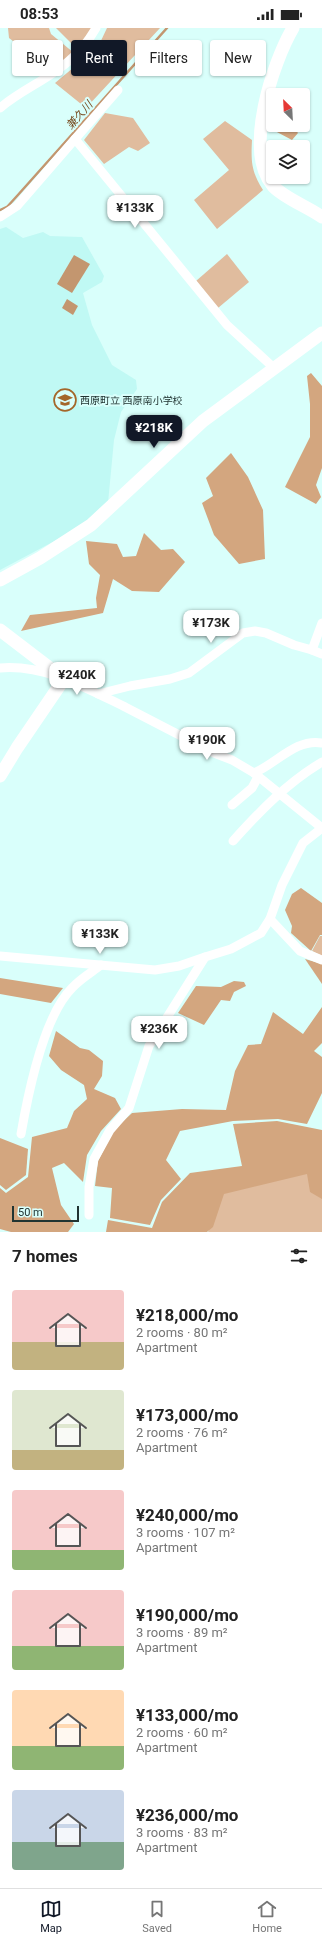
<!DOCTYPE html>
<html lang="en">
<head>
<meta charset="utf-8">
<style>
  :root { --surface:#fff; --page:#f2f2f2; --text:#222; --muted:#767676; --line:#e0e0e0; --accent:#111827 }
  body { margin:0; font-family:Roboto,"Noto Sans JP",sans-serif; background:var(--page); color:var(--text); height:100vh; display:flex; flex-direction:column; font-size:15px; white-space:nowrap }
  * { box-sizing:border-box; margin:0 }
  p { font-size:13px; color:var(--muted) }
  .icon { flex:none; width:22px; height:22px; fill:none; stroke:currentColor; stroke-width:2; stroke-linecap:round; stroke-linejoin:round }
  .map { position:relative; height:1204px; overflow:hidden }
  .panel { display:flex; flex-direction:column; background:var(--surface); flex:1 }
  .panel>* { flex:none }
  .hud { position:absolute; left:12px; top:12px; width:298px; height:36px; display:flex; gap:8px }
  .needle { width:26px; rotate:336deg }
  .fabs { position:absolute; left:266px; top:60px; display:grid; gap:8px }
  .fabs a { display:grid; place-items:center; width:44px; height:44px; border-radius:4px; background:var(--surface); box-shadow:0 1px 3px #0004; font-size:20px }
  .scale { position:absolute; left:12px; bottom:10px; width:67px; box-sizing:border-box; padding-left:4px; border:2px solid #213432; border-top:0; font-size:11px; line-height:14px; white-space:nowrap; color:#213432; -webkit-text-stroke:3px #d9fffb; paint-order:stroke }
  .price { position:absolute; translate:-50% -34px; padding:0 9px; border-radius:8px; background:#fff; color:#222; font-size:13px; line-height:26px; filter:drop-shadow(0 1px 2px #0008) }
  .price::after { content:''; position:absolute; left:50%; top:24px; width:12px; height:9px; margin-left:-6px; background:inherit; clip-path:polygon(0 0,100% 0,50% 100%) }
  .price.active { background:var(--accent); color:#fff }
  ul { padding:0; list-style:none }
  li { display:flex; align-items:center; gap:12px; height:100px; padding:0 12px }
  li span { display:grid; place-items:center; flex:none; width:112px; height:80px; border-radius:4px; color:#555 }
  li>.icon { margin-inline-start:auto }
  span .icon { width:48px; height:48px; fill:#fffc; stroke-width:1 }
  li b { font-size:17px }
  h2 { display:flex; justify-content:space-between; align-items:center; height:48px; padding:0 12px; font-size:17px }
  .chip { padding:0 14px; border-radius:4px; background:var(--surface); box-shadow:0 1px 3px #0004; font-size:14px; line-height:36px }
  .chip.active { background:var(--accent); color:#fff }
  .status { display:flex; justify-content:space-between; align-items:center; height:28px; padding:0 20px; background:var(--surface); direction:ltr }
  .status svg { height:11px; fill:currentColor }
  .tabs { display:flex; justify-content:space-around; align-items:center; height:56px; border-top:1px solid var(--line); background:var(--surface); font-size:11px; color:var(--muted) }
  .tabs a { display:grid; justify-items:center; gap:2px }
  .tabs .active { color:var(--accent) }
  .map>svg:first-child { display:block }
  .built { fill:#c0f9f4 }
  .green { fill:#e0bc9e }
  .forest { fill:#d3a67f }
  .water { fill:#c3966f }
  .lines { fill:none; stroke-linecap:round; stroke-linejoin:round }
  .stream { stroke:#c3966f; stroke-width:2.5 }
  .street { stroke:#fff; stroke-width:9 }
  .secondary { stroke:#fff; stroke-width:13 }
  .labels { text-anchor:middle; stroke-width:4; stroke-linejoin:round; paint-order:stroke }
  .poi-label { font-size:10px; fill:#213432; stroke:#d9fffb; text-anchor:start }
  .water-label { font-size:11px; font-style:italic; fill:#774a1e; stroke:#d9fffb }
</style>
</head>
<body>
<div class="status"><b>08:53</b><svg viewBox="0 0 49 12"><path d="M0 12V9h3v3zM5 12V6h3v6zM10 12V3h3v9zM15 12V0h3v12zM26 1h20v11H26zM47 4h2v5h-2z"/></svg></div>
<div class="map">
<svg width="322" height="1204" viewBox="0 0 322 1204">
  <rect width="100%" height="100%" fill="#d9fffb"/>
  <path class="built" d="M6 199 23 210 43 204 50 208 82 209 104 248 102 254 83 265 92 297 112 337 136 352 137 361 121 384 114 412 108 475 79 500 0 542V201Z"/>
  <g class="green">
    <path d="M8 0H49L51 6 74 25 43 47 30 26 9 10Z"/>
    <path d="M56 0H93L77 21Z"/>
    <path d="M107 0H160L86 80 55 55 98 19Z"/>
    <path d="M105 85 133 90 150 115 138 123 129 119 104 136 84 112Z"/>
    <path d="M225 93 252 112C251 133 251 143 263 162L217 201 194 172 229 142 203 111Z"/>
    <path d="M227 226 249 254 218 280 196 253Z"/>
    <path d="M320 908H322V928L312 923Z"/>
    <path d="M322 1138V1204H208L215 1187 219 1163Z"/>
  </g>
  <g class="forest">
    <path d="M276 97H292L298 105 292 112 275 103Z"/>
    <path d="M311 345 322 358V440L316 457 321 469 316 476 285 459 310 409V376L307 348Z"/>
    <path d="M231 425 248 449 263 482 265 531 239 536 214 507 202 475 213 468 206 450Z"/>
    <path d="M144 505 161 522 173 521 185 534 159 564 132 563 113 551 103 585 21 603 30 587 97 580 96 570 100 547 89 536 86 513 117 516 123 529 136 528Z"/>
    <path d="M301 860 322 875V907H320L311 923 291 905 292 898 285 882 292 866Z"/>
    <path d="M305 931 322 936V956Z"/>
    <path d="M0 950 63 960 51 975 0 966Z"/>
    <path d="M234 953 244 954 246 958 234 964 230 973 221 972 204 997 178 985 196 958 221 959Z"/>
    <path d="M322 979V1015L314 1023 322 1029V1065L307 1096 278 1091 233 1093 180 1103 166 1132 181 1151 161 1172 150 1197 110 1190 112 1160 95 1158 98 1133 114 1102 132 1085 182 1081 226 1082 235 1043 248 1017 261 1016 273 984 303 1006Z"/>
    <path d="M56 1003 80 1020 89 1022 103 1033 102 1048 94 1061 115 1070 121 1081 101 1103 87 1127 83 1154 64 1135 52 1140 61 1177 74 1196 68 1204H11L0 1201V1160L6 1165 28 1149 32 1109 67 1100 74 1083 87 1071 84 1057 61 1042 49 1028Z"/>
    <path d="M277 1093 322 1102V1171L310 1164 307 1146 224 1166 213 1199 207 1204H106L108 1192 152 1200 162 1174 190 1145 242 1138 233 1096Z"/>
    <path d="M0 1110 28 1121 26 1147 6 1162 0 1157Z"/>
  </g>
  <g class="water">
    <path d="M74 227 90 236 72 265 57 256Z"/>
    <path d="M67 271 78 278 73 287 62 280Z"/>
  </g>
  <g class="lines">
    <path class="stream" d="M0 182 7 179 17 168 167 0"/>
    <g class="street">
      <path d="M0 80C22 61 50 51 71 31 82 22 89 12 96 0"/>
      <path d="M75 111 118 62"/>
      <path d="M0 189 17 178 75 111 227 297 274 340"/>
      <path d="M312 622 322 626"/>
      <path d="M0 640C45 636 88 661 127 680 156 695 185 710 214 725L232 732 254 745C276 736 296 710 322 715"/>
      <path d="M98 666 130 658 170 651 189 645 243 605 255 603 266 605 294 617 312 622 322 595"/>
      <path d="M254 745 322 800"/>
      <path d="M232 777 252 760 258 749"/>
      <path d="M233 813C260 783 287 755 322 734"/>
      <path d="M270 891 300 923 322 932"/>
      <path d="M0 928 155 942 179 938 205 929"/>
      <path d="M21 1106C28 1066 44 988 72 960 80 951 92 944 101 937"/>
      <path d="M89 1187V1159L94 1131 110 1102 129 1080 149 1018 205 929 231 921 261 905 270 891 282 857 303 815 322 800"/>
    </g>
    <g class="secondary">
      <path d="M293 0C273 34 243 123 273 158 284 170 308 179 322 189"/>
      <path d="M0 552 40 530 91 497 203 393 322 305"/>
      <path d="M0 602 64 651 17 720 0 748"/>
    </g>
  </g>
  <defs>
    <g id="school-ring" transform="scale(1.15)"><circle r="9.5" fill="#d9fffb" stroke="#a4672a" stroke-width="1.5"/><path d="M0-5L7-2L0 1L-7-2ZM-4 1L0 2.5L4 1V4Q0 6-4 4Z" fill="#a4672a"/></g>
  </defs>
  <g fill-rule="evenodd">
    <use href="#school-ring" x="65" y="372"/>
  </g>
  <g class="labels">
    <g class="poi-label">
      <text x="80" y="376">西原町立 西原南小学校</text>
    </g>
    <g class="water-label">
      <text transform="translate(79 87) rotate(-48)" y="4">兼久川</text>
    </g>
  </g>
</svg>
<div class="fabs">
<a><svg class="needle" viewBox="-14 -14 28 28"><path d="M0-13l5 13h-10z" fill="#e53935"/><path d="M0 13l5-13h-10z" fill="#767676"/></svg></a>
<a><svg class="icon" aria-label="layers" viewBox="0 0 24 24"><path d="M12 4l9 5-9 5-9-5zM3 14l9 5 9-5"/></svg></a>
</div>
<div class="scale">50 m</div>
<b class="price" style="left:135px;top:201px">¥133K</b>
<b class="price active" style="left:154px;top:421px">¥218K</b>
<b class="price" style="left:211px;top:616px">¥173K</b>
<b class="price" style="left:77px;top:668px">¥240K</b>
<b class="price" style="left:207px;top:733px">¥190K</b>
<b class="price" style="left:100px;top:927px">¥133K</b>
<b class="price" style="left:159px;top:1022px">¥236K</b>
<div class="hud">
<a class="chip">Buy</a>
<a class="chip active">Rent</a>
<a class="chip">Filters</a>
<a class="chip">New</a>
</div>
</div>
<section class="panel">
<h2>7 homes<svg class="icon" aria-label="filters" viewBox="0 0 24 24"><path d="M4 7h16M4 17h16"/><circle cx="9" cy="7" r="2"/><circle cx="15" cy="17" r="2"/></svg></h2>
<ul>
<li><span style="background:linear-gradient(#f6c9c9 65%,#c2b280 0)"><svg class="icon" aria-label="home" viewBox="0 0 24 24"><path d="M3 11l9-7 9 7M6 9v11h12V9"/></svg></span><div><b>¥218,000/mo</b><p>2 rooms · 80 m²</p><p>Apartment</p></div></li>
<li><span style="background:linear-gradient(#dfe7d0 75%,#c2b280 0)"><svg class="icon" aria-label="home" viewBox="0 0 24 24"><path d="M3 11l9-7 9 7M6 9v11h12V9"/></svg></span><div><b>¥173,000/mo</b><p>2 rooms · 76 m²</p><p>Apartment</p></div></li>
<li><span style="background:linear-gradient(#f6c9c9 75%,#8fb573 0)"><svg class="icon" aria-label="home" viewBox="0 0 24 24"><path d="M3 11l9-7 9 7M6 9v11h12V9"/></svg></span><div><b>¥240,000/mo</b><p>3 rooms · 107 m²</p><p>Apartment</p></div></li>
<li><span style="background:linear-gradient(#f6c9c9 70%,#8fb573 0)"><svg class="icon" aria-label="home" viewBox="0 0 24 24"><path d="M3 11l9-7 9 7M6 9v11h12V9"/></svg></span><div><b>¥190,000/mo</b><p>3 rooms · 89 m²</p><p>Apartment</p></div></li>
<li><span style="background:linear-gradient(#ffd9b3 70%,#8fb573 0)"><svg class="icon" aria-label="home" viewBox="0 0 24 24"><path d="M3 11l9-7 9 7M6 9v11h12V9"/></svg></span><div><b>¥133,000/mo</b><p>2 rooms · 60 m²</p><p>Apartment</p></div></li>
<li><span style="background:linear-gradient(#c9d6e8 65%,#7fa58c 0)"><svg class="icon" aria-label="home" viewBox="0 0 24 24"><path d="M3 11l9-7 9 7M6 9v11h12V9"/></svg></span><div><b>¥236,000/mo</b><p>3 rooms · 83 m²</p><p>Apartment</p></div></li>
</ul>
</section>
<nav class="tabs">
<a class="active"><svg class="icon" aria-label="map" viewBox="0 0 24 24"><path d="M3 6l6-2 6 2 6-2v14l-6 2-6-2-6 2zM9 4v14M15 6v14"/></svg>Map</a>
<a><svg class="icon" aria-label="saved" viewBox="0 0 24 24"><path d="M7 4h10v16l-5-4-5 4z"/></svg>Saved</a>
<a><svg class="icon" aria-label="home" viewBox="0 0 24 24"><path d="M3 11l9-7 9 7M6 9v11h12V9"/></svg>Home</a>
</nav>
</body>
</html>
